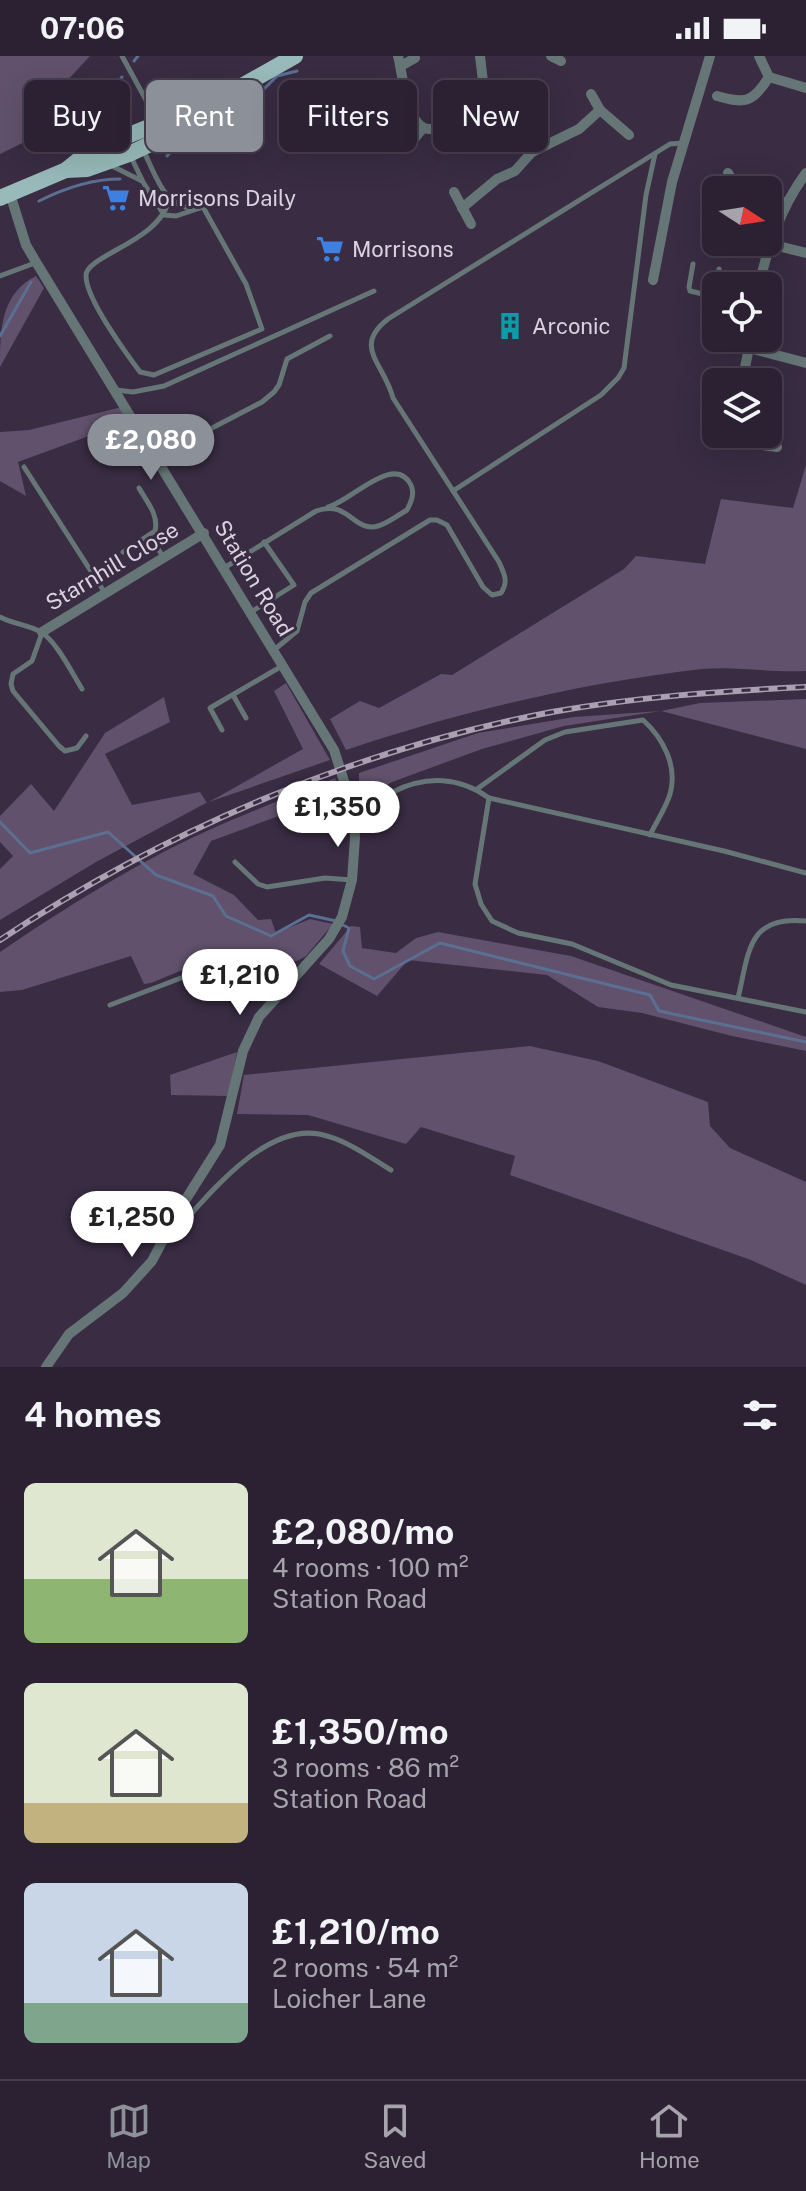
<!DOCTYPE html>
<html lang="en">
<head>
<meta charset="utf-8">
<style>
  :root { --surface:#2b2132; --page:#372e3e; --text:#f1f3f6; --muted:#a6a3ac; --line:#473e4d; --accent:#8c9099 }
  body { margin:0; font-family:"Public Sans",sans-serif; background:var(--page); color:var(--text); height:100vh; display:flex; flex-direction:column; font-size:30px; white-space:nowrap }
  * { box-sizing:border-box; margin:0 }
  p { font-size:26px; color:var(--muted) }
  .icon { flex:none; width:44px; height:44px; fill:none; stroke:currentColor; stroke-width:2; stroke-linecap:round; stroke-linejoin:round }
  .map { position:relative; height:1311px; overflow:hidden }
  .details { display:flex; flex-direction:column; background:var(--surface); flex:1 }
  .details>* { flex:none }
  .guide { position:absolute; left:24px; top:24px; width:758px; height:72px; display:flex; gap:16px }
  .needle { width:52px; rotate:102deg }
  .fabs { position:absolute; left:702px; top:120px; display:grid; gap:16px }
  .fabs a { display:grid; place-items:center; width:80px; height:80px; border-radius:12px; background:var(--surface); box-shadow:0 8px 32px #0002,0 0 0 2px var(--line); font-size:40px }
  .price { position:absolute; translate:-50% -68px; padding:0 18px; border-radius:28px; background:#fff; color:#222; font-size:26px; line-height:52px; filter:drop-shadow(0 2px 4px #0008) }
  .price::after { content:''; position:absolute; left:50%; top:48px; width:24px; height:18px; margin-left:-12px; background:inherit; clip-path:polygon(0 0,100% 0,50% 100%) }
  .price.selected { background:var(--accent); color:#fff }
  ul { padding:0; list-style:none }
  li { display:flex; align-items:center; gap:24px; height:200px; padding:0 24px }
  li span { display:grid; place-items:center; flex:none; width:224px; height:160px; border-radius:12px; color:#555 }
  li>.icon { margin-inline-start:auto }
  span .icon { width:96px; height:96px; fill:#fffc; stroke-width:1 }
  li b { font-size:34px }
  h2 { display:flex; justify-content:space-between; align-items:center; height:96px; padding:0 24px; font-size:34px }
  .tag { padding:0 28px; border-radius:12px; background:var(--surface); box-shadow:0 8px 32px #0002,0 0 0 2px var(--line); font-size:28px; line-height:72px }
  .tag.selected { background:var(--accent); color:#fff }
  .status { display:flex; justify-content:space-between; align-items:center; height:56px; padding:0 40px; background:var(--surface); direction:ltr }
  .status svg { height:22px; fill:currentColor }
  .dock { display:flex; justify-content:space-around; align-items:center; height:112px; border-top:2px solid var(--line); background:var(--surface); font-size:22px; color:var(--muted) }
  .dock a { display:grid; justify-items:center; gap:4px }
  .dock .selected { color:var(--accent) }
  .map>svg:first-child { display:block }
  .green { fill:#61516c }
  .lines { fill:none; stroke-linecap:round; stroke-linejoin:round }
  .stream { stroke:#5a6f92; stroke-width:3 }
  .service { stroke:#667676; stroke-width:5 }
  .minor { stroke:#667676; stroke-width:10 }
  .primary { stroke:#98baba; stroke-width:16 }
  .rail-casing { stroke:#aaa0b1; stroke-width:6 }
  .rail { stroke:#392c43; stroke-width:3; stroke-dasharray:9; stroke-linecap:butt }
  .labels { text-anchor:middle; stroke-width:6; stroke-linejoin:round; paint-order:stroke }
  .poi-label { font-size:22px; fill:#dad2e0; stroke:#392c43; text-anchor:start }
  .street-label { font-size:22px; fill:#dad2e0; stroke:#392c43 }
</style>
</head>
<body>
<div class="status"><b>07:06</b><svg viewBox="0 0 49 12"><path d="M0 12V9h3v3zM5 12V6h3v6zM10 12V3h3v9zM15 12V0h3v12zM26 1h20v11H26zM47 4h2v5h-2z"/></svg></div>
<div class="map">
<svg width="806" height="1311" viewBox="0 0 806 1311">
  <rect width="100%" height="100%" fill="#392c43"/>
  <g class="green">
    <path d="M0 0H90L39 55 49 74 0 98Z"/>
    <path d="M36 220 44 232 0 311C0 275 0 238 36 220Z"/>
    <path d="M122 351 129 361 127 366 18 406 26 440 0 425V376L29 374Z"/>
    <path d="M806 409V615C772 617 736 610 702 613 581 627 462 655 346 694L330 663 360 645 379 652 441 618 452 619 624 513 636 500 705 508 721 443 793 452Z"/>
    <path d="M286 627 330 704 206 747 96 806 0 864V813L13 800 0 786V760L31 728 54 755 105 677 164 641 170 666 105 698 132 749 200 736 207 747 303 693 274 635Z"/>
    <path d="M806 643V693L661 655 564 670 482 693 392 726 367 741 359 740V717L478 677 574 661 661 655 700 647Z"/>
    <path d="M335 722 341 737 211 785 193 818 234 839 258 864 271 863 276 877 310 863 333 868 306 900 297 905 274 904 256 895 231 894 151 927 144 928 131 900 22 934 0 936V896C51 861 102 829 156 800 213 769 275 747 335 722Z"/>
    <path d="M351 870 360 871 362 892 396 897 416 882 438 876 571 900 806 981V995L732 980 642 957 598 951 547 919 408 904 377 940 319 908Z"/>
    <path d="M530 990 598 1005 708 1046 710 1070 730 1092 806 1126V1229L751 1204 510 1119 515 1100 421 1071 406 1088 308 1059 237 1058 244 1019Z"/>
    <path d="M237 996 228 1040 171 1039 170 1019Z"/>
  </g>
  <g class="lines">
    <g class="stream">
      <path d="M134 5 138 0"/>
      <path d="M73 88 122 21"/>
      <path d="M167 100 175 91 255 42 277 20 297 15"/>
      <path d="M39 145C65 132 92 123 120 123"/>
      <path d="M0 280 31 226"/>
      <path d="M0 766 30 797 108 776 156 819 213 840 226 860 271 880 309 859 336 865"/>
      <path d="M343 869 349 872 343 895 350 910 374 923 440 887 650 939 659 955 806 986"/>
    </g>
    <g class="service">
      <path d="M122 0 158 66"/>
      <path d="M123 84 143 126 164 159 176 160 203 151"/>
      <path d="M144 96C156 119 164 152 194 152"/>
      <path d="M112 110 142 125"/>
      <path d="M169 143C161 185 87 199 86 219 85 242 126 297 140 316L154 319 262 273 246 228 203 151"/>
      <path d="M693 208 689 231 690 235 716 241"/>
      <path d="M0 220 35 207"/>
      <path d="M714 241 719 213"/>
      <path d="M116 334 133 336 164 330 374 235"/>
      <path d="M146 385 161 378 179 384H189L262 346 274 336 279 329 287 303 330 280"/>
      <path d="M24 411 105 537"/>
      <path d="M453 435 601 339 618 322 624 312 646 139 655 98"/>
      <path d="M149 479 164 502"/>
      <path d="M123 496 155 475C159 459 147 446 139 432"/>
      <path d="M224 512 316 455C349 443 353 477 378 470 387 468 398 459 407 454 411 446 415 438 411 429 395 396 350 446 328 451"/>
      <path d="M251 556 294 529 264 486"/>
      <path d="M0 561C13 568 29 569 41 576 57 586 72 617 82 633"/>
      <path d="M42 577 32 605 13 618 11 628 13 635 59 690 65 695 77 692 86 680"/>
      <path d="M274 594 297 575 305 546 311 537 430 464H437L447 469 483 531 492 539 501 537C509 525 504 518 499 506L393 342C384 307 352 291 388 263L670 88 683 87"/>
      <path d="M233 639 246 662"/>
      <path d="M222 674 210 652 282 610"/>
      <path d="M477 733 545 684 565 676 643 664C663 682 678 710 670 738 666 752 656 766 650 779"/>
      <path d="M489 742 475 828 481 848 492 865 518 877 572 888 671 929 806 956"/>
      <path d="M353 753C371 752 379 744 393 736 426 719 460 721 489 742L724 795 806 817"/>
      <path d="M235 806 258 828 267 831 325 822 352 824"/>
      <path d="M738 942C749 897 747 859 806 865"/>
      <path d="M110 949 231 903H256L292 922"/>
      <path d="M171 1172 177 1171 184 1166C215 1131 267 1069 319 1078 345 1083 368 1100 391 1114"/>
    </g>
    <g class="minor">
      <path d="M398 0C403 18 406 76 432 73L488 44"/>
      <path d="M480 0 484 34 488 44 532 96"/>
      <path d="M551 0 561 5"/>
      <path d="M401 10 415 2"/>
      <path d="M769 21 806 32"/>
      <path d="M591 38 600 54 629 79"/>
      <path d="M717 40C745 48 753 47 769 21L759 0"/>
      <path d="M398 89 415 82 423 72"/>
      <path d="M728 117 734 128 752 129 762 134"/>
      <path d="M454 136 471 168"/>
      <path d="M768 137 785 147"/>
      <path d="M10 138 26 189 36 206 334 694 353 753 355 782 352 824 342 861 329 883 259 961 243 995 220 1089 176 1159 152 1205 123 1237 69 1278 46 1311"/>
      <path d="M462 152 497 123 515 115 532 96 579 73 600 54"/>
      <path d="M770 188 806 197"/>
      <path d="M653 224 672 126 710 0"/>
      <path d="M759 230C768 189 781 151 806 117"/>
      <path d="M749 292 806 307"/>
      <path d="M742 326 751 282"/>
      <path d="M737 378 762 389 777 391"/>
      <path d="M42 576 204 477"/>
    </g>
    <g class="primary">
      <path d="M66 114 81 102 122 82 159 67 196 56 295 0"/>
      <path d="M0 142 66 114 87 113 129 98 167 80 187 63"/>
    </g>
    <g class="rail-casing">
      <path id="rail" d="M0 884C166 774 356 693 552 656 636 641 721 635 806 631"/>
    </g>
    <use href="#rail" class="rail"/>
  </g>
  <defs>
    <g id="supermarket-bare" transform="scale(2.16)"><path d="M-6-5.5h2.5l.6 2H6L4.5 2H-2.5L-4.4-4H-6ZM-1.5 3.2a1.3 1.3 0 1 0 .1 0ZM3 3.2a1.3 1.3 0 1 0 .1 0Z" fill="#3f7fe0" stroke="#392c43" stroke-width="2.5" paint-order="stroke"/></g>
    <g id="building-bare" transform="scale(2.16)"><path d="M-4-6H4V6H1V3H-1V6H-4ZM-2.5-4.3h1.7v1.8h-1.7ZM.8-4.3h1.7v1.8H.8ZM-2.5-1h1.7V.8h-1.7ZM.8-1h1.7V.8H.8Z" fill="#0f9aa8" stroke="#392c43" stroke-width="2.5" paint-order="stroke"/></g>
  </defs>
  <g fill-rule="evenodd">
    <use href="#supermarket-bare" x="116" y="142"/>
    <use href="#supermarket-bare" x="330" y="193"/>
    <use href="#building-bare" x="510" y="270"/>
  </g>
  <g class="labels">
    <g class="poi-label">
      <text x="138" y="150">Morrisons Daily</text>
      <text x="352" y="201">Morrisons</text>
      <text x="532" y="278">Arconic</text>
    </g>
    <g class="street-label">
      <text transform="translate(112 510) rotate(-31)" y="8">Starnhill Close</text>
      <text transform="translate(254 522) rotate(59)" y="8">Station Road</text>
    </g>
  </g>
</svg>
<div class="fabs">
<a><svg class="needle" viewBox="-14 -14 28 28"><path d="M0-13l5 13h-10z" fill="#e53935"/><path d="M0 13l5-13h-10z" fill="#a6a3ac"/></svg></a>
<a><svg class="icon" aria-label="locate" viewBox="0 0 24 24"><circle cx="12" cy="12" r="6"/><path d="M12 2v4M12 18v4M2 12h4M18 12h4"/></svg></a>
<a><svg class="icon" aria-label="layers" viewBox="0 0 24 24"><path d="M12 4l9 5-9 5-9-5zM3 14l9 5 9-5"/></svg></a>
</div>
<b class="price selected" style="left:151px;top:426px">£2,080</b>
<b class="price" style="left:338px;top:793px">£1,350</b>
<b class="price" style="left:240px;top:961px">£1,210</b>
<b class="price" style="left:132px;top:1203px">£1,250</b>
<div class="guide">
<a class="tag">Buy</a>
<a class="tag selected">Rent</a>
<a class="tag">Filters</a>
<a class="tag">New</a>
</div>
</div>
<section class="details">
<h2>4 homes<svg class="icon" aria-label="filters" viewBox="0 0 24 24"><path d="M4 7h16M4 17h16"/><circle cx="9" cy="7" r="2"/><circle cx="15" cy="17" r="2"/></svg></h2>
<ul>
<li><span style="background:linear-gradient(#dfe7d0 60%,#8fb573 0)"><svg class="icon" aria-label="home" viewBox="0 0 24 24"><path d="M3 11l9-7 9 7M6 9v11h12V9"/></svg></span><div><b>£2,080/mo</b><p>4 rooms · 100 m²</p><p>Station Road</p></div></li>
<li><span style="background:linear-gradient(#dfe7d0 75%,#c2b280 0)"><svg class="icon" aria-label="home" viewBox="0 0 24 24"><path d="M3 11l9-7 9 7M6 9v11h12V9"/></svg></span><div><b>£1,350/mo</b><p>3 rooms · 86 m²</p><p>Station Road</p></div></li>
<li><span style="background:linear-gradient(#c9d6e8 75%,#7fa58c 0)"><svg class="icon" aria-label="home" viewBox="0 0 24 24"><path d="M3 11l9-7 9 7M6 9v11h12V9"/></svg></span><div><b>£1,210/mo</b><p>2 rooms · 54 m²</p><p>Loicher Lane</p></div></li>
</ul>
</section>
<nav class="dock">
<a class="selected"><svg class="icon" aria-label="map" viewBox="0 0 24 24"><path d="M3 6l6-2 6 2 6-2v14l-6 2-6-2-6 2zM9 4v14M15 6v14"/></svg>Map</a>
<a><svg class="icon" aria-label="saved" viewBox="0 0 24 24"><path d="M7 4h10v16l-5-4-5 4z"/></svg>Saved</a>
<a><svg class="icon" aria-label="home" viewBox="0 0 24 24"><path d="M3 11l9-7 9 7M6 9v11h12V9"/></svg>Home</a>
</nav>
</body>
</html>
